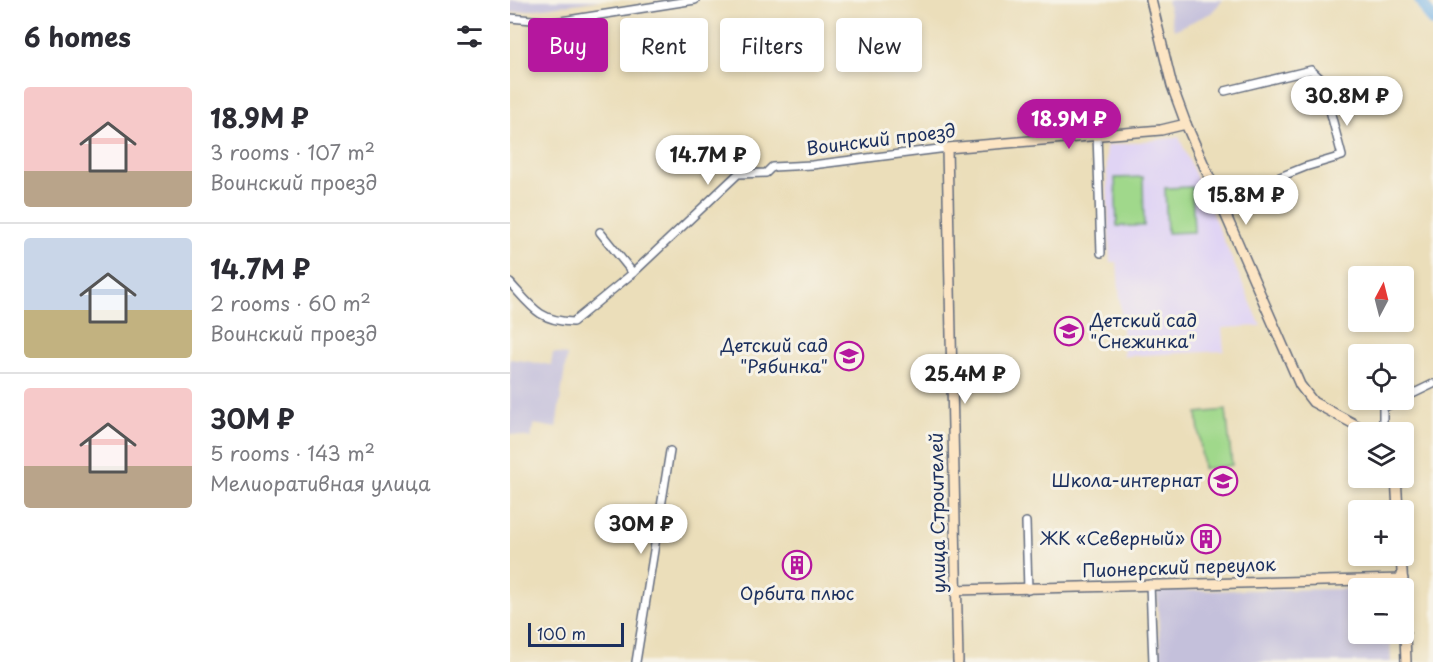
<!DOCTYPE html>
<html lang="en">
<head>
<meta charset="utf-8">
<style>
  :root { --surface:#fff; --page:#f2f2f3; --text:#2b2b33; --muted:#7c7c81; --line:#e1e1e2; --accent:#b5179e }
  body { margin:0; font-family:"Playpen Sans",sans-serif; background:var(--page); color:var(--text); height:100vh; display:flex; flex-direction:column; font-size:22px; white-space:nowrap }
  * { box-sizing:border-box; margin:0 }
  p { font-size:20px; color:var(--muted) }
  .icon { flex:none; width:33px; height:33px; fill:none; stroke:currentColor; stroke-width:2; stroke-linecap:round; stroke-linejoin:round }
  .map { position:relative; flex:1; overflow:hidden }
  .panel { display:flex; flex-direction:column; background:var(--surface); width:510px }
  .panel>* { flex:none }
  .hud { position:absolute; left:18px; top:18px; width:570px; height:54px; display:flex; gap:12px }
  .needle { width:39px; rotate:7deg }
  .tools { position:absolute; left:838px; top:266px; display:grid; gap:12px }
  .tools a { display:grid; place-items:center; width:66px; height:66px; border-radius:6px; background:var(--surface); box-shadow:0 3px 9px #0003; font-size:30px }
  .scale { position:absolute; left:18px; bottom:15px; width:96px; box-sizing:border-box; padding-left:6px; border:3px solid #1b2f5e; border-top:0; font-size:16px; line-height:21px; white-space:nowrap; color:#1b2f5e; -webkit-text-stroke:4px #f7f3e8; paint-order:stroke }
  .price { position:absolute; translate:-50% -51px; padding:0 14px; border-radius:21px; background:#fff; color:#222; font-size:20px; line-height:39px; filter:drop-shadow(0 2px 3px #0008) }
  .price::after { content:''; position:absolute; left:50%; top:36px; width:18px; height:14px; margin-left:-9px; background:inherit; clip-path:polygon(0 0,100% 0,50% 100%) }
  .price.active { background:var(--accent); color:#fff }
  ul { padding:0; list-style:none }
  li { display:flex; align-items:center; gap:18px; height:150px; padding:0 24px }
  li+li { border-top:2px solid var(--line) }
  li span { display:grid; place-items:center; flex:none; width:168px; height:120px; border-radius:6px; color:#555 }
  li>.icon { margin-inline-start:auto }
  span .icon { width:72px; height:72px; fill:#fffc; stroke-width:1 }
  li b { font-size:26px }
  h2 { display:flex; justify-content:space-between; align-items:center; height:72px; padding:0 24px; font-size:26px }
  .chip { padding:0 21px; border-radius:6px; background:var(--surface); box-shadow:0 3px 9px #0003; font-size:21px; line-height:54px }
  .chip.active { background:var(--accent); color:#fff }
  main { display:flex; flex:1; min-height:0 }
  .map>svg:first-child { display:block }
  .built { fill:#e0d4f4 }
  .industrial { fill:#c4c0db }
  .green { fill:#a0d88b; stroke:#5e8474; stroke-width:1.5 }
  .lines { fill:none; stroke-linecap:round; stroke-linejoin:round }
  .river { stroke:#74b3e7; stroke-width:12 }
  .street-casing { stroke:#646c7e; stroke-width:10 }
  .secondary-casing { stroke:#646c7e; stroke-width:12 }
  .street { stroke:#fff; stroke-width:7 }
  .secondary { stroke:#fce5c4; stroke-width:9 }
  .labels { text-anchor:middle; stroke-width:6; stroke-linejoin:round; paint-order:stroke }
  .street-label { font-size:18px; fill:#1b2f5e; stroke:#f7f3e8 }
  .poi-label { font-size:18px; fill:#1b2f5e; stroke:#f7f3e8; text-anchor:end }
</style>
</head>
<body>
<main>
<section class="panel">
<h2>6 homes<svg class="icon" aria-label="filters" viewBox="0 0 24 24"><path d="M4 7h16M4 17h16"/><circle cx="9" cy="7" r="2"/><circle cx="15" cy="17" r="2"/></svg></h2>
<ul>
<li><span style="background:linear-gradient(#f6c9c9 70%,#b9a48a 0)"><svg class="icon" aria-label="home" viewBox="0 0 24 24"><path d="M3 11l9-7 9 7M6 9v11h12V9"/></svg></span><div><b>18.9M ₽</b><p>3 rooms · 107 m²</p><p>Воинский проезд</p></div></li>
<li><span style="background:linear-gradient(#c9d6e8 60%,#c2b280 0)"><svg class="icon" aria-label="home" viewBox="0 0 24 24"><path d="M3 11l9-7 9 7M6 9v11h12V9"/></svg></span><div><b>14.7M ₽</b><p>2 rooms · 60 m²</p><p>Воинский проезд</p></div></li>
<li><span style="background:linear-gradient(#f6c9c9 65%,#b9a48a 0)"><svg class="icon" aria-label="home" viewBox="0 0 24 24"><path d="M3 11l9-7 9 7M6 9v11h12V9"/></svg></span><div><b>30M ₽</b><p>5 rooms · 143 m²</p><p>Мелиоративная улица</p></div></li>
</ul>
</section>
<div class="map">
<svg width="923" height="662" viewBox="0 0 923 662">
  <rect width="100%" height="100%" fill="#f7f3e8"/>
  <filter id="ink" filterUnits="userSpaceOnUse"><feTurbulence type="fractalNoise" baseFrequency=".0167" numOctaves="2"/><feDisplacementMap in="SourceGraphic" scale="12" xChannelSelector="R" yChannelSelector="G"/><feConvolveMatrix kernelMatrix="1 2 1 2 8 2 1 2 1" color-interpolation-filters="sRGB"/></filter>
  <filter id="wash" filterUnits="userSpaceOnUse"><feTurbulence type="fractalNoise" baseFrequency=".008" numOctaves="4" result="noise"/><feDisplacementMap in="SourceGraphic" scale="24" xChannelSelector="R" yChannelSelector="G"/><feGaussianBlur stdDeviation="1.35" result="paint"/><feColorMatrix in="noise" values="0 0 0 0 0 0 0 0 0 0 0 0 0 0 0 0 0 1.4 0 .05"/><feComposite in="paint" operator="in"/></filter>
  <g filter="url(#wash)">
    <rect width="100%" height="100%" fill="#ebdeba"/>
    <path class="built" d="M669 137 751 326 712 328 714 351 614 356 607 262H600L596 146Z"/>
    <g class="industrial">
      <path d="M0 0H91L0 13Z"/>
      <path d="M657 0H713L701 13 664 30Z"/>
      <path d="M43 353 57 355 46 428 24 424 21 438 0 434V359L41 365Z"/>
      <path d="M849 589V633H880L881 662H651L647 591Z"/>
    </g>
    <g class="green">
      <path d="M633 177 634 226H607L605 178Z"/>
      <path d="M682 187 684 232 657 233 655 188Z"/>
      <path d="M716 410 722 465 693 469 687 413Z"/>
    </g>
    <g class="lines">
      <path class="river" d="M910 0 923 21"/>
    </g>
  </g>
  <g filter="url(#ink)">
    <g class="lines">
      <g class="street-casing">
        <g id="street">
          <path d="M0 18 45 22 185 0"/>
          <path d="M587 134 591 253"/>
          <path d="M710 201 795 167 832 156 812 80 801 70 715 91"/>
          <path d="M90 232 123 273"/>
          <path d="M0 283C22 307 29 321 63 322L123 273 228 174 256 173 262 167 302 165 437 148"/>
          <path d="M894 398 923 384"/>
          <path d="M873 432V408L891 399"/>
          <path d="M516 522 518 590"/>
          <path d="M640 584 643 662"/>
          <path d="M126 662 160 451"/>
        </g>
      </g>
      <g class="secondary-casing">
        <g id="secondary">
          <path d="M641 0 662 86 676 124 790 385 803 402 859 432"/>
          <path d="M886 477 888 510"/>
          <path d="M891 555 893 588"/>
          <path d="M446 590 893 579"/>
          <path d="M894 609 896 662"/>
          <path d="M448 662 437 148 651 130 676 124"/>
        </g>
      </g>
      <use href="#street" class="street"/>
      <use href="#secondary" class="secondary"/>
    </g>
  </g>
  <defs>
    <g id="school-ring" transform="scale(1.5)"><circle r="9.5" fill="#f7f3e8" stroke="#b5179e" stroke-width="1.5"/><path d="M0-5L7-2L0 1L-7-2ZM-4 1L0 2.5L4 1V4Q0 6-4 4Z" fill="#b5179e"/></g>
    <g id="building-ring" transform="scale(1.5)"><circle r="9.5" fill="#f7f3e8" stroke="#b5179e" stroke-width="1.5"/><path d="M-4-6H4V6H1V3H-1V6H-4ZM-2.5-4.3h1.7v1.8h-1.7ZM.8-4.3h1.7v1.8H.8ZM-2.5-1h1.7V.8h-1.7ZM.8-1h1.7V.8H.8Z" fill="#b5179e"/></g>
  </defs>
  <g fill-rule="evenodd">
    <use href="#school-ring" x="559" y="331"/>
    <use href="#school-ring" x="339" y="356"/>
    <use href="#school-ring" x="713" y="481"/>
    <use href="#building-ring" x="696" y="539"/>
    <use href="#building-ring" x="287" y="565"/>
  </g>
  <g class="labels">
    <g class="street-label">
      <text transform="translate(371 140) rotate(-7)" y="6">Воинский проезд</text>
      <text transform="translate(428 513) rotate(-91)" y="6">улица Строителей</text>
      <text transform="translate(669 568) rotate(-2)" y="6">Пионерский переулок</text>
    </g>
    <g class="poi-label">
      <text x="580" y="327" text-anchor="start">Детский сад<tspan x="580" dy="21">"Снежинка"</tspan></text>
      <text x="318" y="352">Детский сад<tspan x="318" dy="21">"Рябинка"</tspan></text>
      <text x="692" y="487">Школа-интернат</text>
      <text x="675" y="545">ЖК «Северный»</text>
      <text x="287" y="600" text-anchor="middle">Орбита плюс</text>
    </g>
  </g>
</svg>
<div class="tools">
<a><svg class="needle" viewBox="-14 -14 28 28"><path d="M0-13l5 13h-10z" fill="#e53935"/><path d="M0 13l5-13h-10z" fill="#7c7c81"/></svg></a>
<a><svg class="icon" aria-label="locate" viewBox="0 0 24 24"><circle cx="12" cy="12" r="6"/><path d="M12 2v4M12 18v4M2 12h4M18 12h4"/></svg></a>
<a><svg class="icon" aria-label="layers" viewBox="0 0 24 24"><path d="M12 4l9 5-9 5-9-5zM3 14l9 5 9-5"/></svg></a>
<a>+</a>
<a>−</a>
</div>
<div class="scale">100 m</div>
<b class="price" style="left:837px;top:127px">30.8M ₽</b>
<b class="price active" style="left:559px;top:150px">18.9M ₽</b>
<b class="price" style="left:198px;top:186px">14.7M ₽</b>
<b class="price" style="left:736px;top:226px">15.8M ₽</b>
<b class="price" style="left:455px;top:405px">25.4M ₽</b>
<b class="price" style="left:131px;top:555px">30M ₽</b>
<div class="hud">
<a class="chip active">Buy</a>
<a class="chip">Rent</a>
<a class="chip">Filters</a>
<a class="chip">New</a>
</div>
</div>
</main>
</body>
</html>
